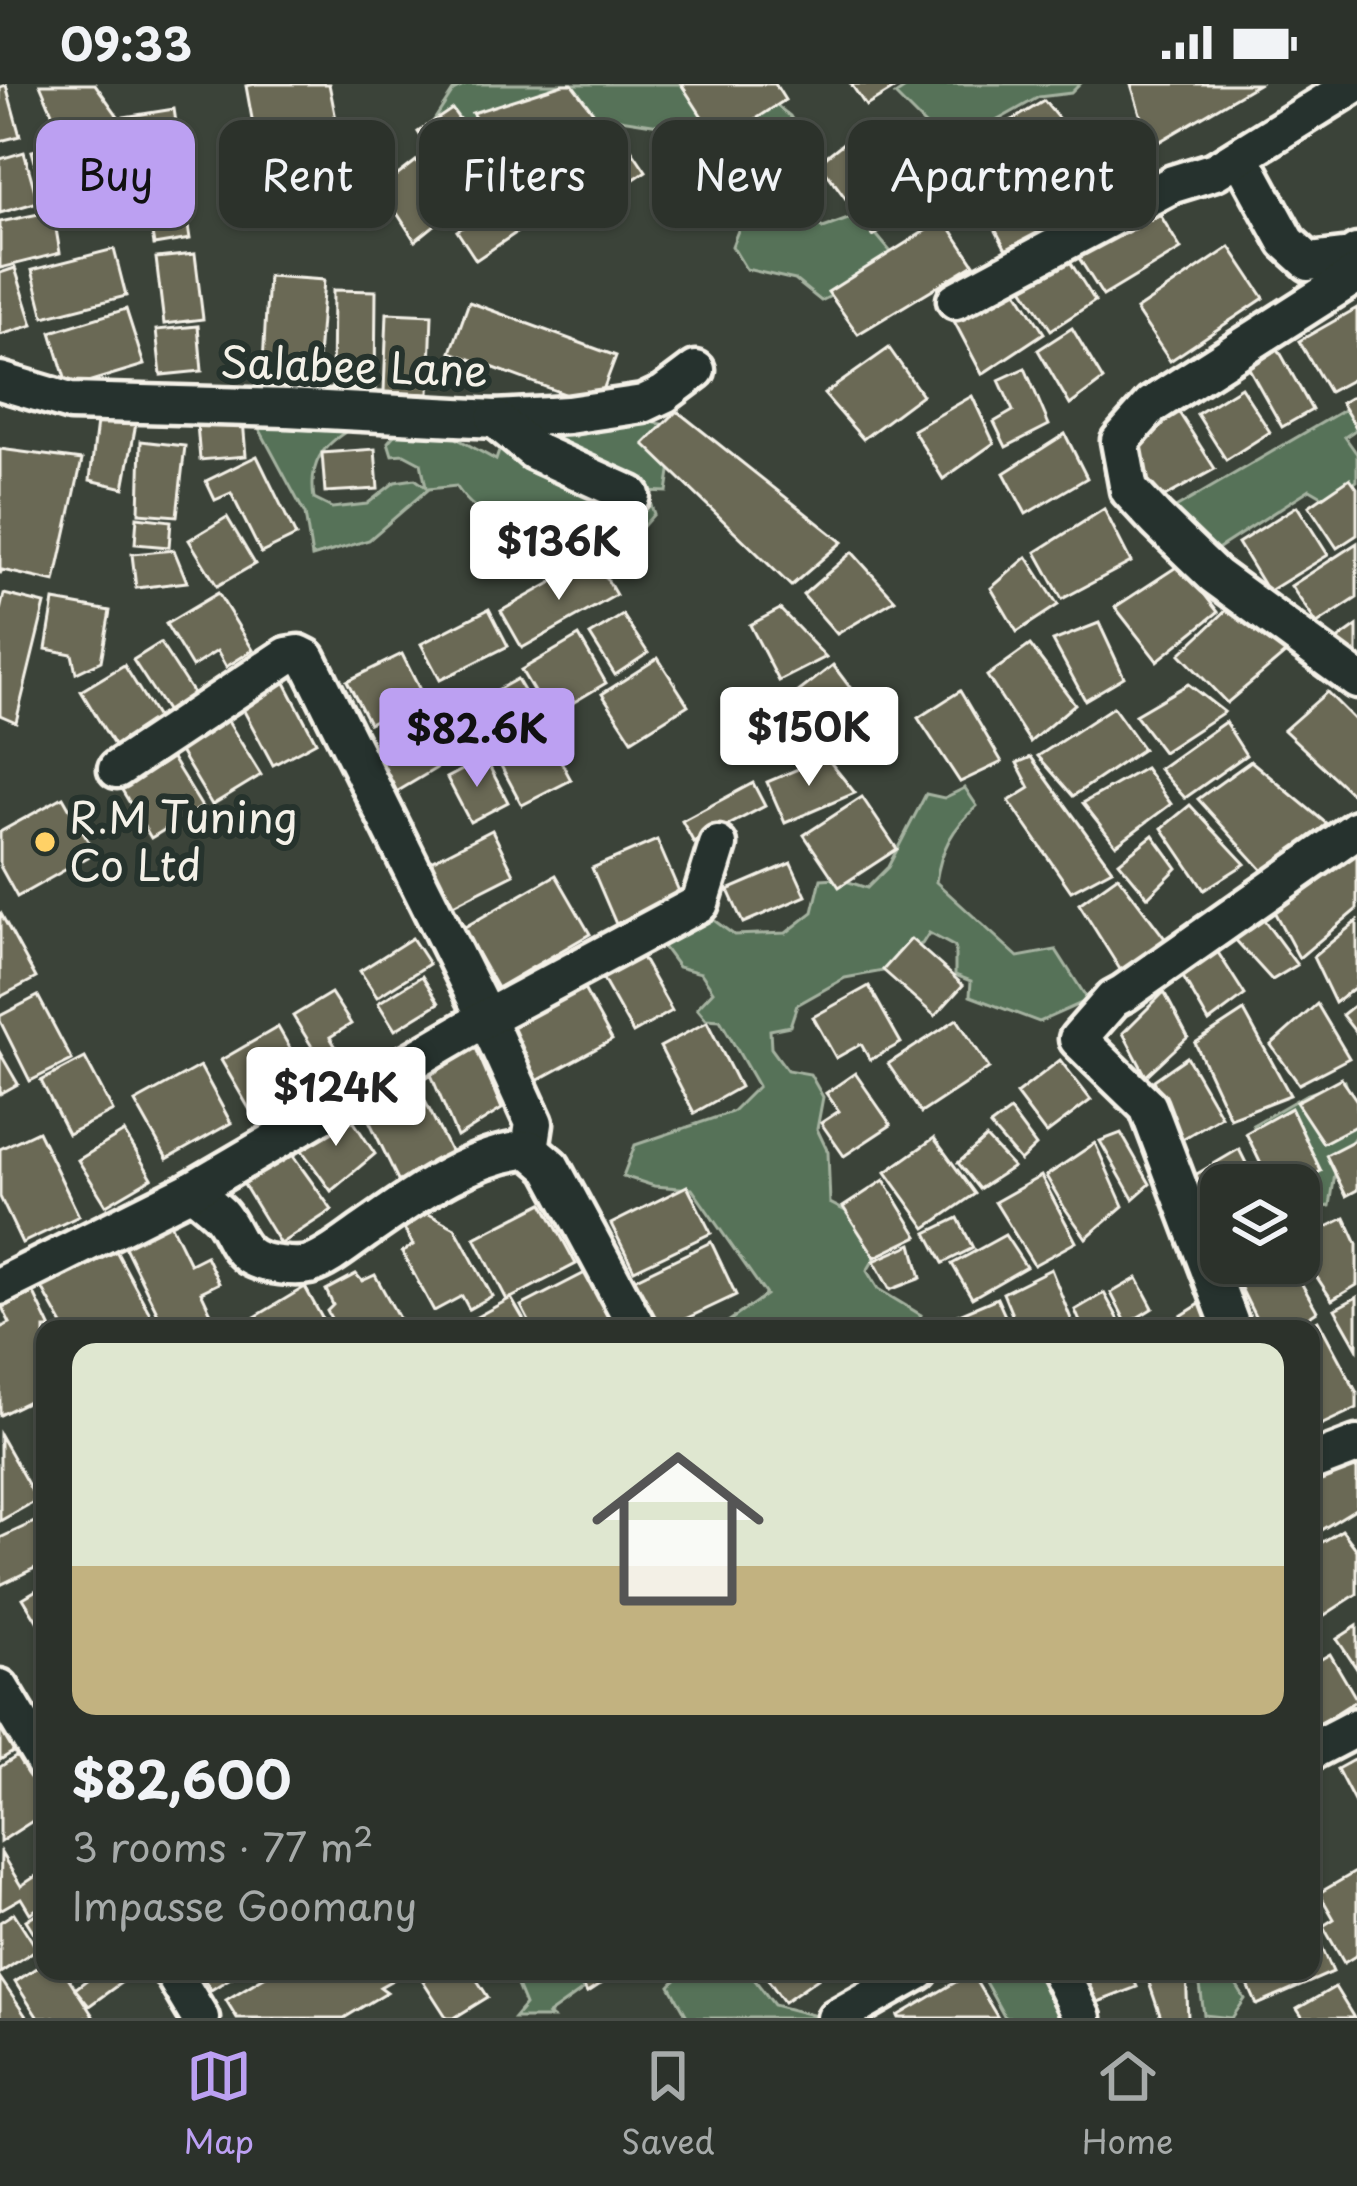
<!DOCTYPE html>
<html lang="en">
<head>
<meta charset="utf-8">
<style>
  :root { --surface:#2c322b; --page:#343a33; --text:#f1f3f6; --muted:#a6aaa9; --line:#484d47; --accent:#bca0f2 }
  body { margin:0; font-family:"Playpen Sans",sans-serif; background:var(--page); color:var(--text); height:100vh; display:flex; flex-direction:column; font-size:45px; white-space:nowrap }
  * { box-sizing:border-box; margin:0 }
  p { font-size:39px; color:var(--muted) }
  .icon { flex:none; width:66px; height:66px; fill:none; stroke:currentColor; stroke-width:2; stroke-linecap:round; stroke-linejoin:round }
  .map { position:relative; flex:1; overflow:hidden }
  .side { position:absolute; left:36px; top:1236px; width:1284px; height:660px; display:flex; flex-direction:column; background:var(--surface); border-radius:24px; box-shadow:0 3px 9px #0004,0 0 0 3px var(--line) }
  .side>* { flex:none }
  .banner { position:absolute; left:36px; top:36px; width:1287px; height:108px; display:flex; gap:24px }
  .tools { position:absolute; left:1200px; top:1080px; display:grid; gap:24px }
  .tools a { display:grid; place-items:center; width:120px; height:120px; border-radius:24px; background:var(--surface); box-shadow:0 3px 9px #0004,0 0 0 3px var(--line); font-size:60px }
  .price { position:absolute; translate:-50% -102px; padding:0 27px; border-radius:12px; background:#fff; color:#222; font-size:39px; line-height:78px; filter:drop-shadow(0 3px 6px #0008) }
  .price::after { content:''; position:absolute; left:50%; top:72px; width:36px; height:27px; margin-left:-18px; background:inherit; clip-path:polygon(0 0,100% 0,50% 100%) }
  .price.active { background:var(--accent); color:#111 }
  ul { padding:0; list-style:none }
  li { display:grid; align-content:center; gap:24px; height:636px; padding:0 36px }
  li+li { border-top:3px solid var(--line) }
  li span { display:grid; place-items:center; height:372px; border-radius:24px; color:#555 }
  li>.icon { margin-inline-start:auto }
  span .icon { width:216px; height:216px; fill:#fffc; stroke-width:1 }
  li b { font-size:51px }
  .tag { padding:0 42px; border-radius:24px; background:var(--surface); box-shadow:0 3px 9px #0004,0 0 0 3px var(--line); font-size:42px; line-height:108px }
  .tag.active { background:var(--accent); color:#111 }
  .status { display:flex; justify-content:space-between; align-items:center; height:84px; padding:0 60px; background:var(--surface); direction:ltr }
  .status svg { height:33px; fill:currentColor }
  .dock { display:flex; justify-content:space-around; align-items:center; height:168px; border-top:3px solid var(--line); background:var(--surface); font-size:33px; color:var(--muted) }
  .dock a { display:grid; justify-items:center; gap:6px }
  .dock .active { color:var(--accent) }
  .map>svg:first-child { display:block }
  .green { fill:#567259; stroke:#a5b2a0; stroke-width:3 }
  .building { fill:#6b6955; stroke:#f4f1e8; stroke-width:3 }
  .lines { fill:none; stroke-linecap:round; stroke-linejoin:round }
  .minor-casing { stroke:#f4f1e8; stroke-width:45 }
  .minor { stroke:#26332d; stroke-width:36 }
  .poi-dot { fill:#ffd166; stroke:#26332d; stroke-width:4.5 }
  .labels { text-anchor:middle; stroke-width:12; stroke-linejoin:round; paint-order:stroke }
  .street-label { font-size:42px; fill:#f4f1e8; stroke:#26332d }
  .poi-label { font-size:42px; fill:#f4f1e8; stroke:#26332d; text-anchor:start }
</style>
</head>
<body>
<div class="status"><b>09:33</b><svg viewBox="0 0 49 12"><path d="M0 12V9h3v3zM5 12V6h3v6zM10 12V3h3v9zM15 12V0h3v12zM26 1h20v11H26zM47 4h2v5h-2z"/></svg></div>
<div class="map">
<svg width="1357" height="1934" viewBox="0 0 1357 1934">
  <rect width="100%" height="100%" fill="#3b4339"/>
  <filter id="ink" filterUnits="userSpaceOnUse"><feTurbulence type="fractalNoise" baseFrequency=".00833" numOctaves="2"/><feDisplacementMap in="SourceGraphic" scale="24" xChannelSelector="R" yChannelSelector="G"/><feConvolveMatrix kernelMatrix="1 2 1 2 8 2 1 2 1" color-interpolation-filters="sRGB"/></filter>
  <g filter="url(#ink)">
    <g class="green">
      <path d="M468 0H682L733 44 753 70 751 49 756 30 772 18 790 32 804 56 787 70 778 84 804 109 797 127 823 144 851 134 874 148 895 173 866 194 821 217 795 196 746 185 732 162 739 144 755 132 721 118 724 96 732 88 704 48 614 34 577 65 491 100 447 91 431 41 453 7Z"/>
      <path d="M911 0H1080L1071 9 1039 13 948 64 895 11Z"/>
      <path d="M1349 323 1357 345 1345 353 1357 370V397L1329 416 1310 405 1202 475 1160 433Z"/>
      <path d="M601 330 662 340 672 374 667 408 646 407 654 430 630 457 618 450 569 474 546 451H513L501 435C478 428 469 421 456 402L428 405 369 456 312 473 305 430 254 335 352 344C321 362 309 379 314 415L332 424 367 420 395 398 415 395 426 403 421 379 404 370 392 371 388 358 395 350 379 343 439 337 458 355 496 376 504 353 533 338 575 353Z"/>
      <path d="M965 704 977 722C952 745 941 765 936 798L1018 873 1056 866 1088 916 1039 938 970 912 971 897 955 891V863L929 849 922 860 897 869 894 885 845 894 797 921 790 942 770 946 771 964 787 986 810 990 823 1013 817 1045 828 1068 830 1119 859 1134 880 1165 867 1187 878 1205 921 1231 916 1245H711L725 1240 766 1211 692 1105 654 1102 623 1092 635 1061 732 1028 758 1002 720 936 706 935 697 924 713 907 701 889 678 883 652 848 704 829 734 851 786 849 813 828 821 795 837 794 867 804 888 783 926 710 944 714Z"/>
      <path d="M1345 997 1357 1034V1050L1337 1077 1330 1122 1299 1127V1101H1278L1253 1041 1305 1011Z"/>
      <path d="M511 1887H572L583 1906 548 1931 552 1934H514L525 1921Z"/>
      <path d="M684 1887H748L774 1921 824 1934H688L670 1902Z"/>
      <path d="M979 1887H1043L1068 1934H1005Z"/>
      <path d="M1198 1887H1243L1235 1899 1245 1915 1232 1934 1204 1931Z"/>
    </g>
    <g class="building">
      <path d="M40 0H95L118 32 63 54Z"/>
      <path d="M256 0H329L336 35 255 51 246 2Z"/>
      <path d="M563 0H572L597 33 515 94 472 29Z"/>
      <path d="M681 0H775L785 16 719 59Z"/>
      <path d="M851 0H902L866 22Z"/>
      <path d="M1131 0H1258L1150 63Z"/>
      <path d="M6 1 20 52 0 57V3Z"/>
      <path d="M1044 17 1072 51 974 112 951 73Z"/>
      <path d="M174 25 183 85 134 93 124 33Z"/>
      <path d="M452 25 498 89 460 115 418 48Z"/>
      <path d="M614 40 646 87 609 112 597 94 476 176 457 147Z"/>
      <path d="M866 41 901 97 925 82 945 107 873 152 819 78Z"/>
      <path d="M86 53 105 86 42 103 32 67Z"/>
      <path d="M24 68 38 118 0 129V75Z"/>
      <path d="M416 77 452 127 415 157 381 104Z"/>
      <path d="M181 96 190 155 154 161 144 102Z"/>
      <path d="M1027 108 1051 154 1011 175 986 128Z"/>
      <path d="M1151 116 1181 165 1103 212 1072 163Z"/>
      <path d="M53 127 60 169 0 184V138Z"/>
      <path d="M944 135 974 180 858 250 828 208Z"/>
      <path d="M1230 163 1264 214 1170 277 1136 226Z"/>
      <path d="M114 165 126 212 44 233 32 186Z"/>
      <path d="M195 170 203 235 164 240 156 174Z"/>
      <path d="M1067 173 1095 217 1051 246 1022 202Z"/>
      <path d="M15 184 33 241 0 251V189Z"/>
      <path d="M268 192 324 196 316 300 262 296Z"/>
      <path d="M1014 202 1044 249 982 290 954 237Z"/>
      <path d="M333 206 376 207 375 305 332 304Z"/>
      <path d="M469 218 616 272 597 322 451 268Z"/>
      <path d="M1357 224V293L1329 308 1299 257Z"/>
      <path d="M126 225 144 281 68 304 51 248Z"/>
      <path d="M387 229 432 231 429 310 384 308Z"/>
      <path d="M198 242 202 287 161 291 156 246Z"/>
      <path d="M1072 244 1103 296 1070 321 1038 266Z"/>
      <path d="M1276 261 1312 326 1282 343 1246 279Z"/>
      <path d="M889 264 922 311 863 355 824 310Z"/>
      <path d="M1025 284 1049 341 1006 363 994 338 1013 327 999 296Z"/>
      <path d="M1241 303 1270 348 1226 376 1197 330Z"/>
      <path d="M1357 310V345L1341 319Z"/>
      <path d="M972 312 994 359 943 395 913 346Z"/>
      <path d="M677 327 842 458 791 502 644 360Z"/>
      <path d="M1178 327 1215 385 1159 416 1132 375V353Z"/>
      <path d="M98 330 137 334 124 404 90 396Z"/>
      <path d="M243 336 246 372 200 376 197 340Z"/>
      <path d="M1065 350 1087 394 1026 430 1004 389Z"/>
      <path d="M141 357 185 362 177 432 139 429Z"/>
      <path d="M0 365 82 376 55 498 2 486 0 490Z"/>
      <path d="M375 365 378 405 325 408 322 369Z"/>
      <path d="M257 372 296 452 261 469 231 409 215 416 206 397Z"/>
      <path d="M1350 394 1357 404V451L1337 464 1309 422Z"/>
      <path d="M1297 422 1328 471 1268 508 1238 459Z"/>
      <path d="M1104 425 1131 478 1062 515 1036 468Z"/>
      <path d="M137 433 171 437 169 463 135 460Z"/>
      <path d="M227 433 255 480 217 502 189 456Z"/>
      <path d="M1357 459V514L1317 540 1291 502Z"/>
      <path d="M174 466 187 498 136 504 132 470Z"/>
      <path d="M852 468 895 516 837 550 803 511Z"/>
      <path d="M1027 473 1058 521 1017 548 991 504Z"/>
      <path d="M595 474 616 511 522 564 501 527Z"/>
      <path d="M1181 480 1218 528 1157 577 1115 523Z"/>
      <path d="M218 509 253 566 226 583 217 567 192 583 166 540Z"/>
      <path d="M4 510 45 520 16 638 0 631V527Z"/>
      <path d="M54 517 110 527 101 577 76 589 72 570 46 565Z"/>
      <path d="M1232 521 1286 569 1227 619 1180 570Z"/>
      <path d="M489 525 508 562 440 596 421 560Z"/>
      <path d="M780 525 826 573 779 597 750 541Z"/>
      <path d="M623 531 648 569 615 591 590 551Z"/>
      <path d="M1099 539 1124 593 1085 616 1053 557Z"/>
      <path d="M1357 542V575L1333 559Z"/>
      <path d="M579 552 606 599 549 633 521 586Z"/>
      <path d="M160 559 198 617 171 634 133 576Z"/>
      <path d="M1030 561 1075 620 1030 658 987 592Z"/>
      <path d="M402 570 423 612 369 639 347 597Z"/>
      <path d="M658 574 688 621 632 656 602 610Z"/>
      <path d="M124 581 162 642 118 668 81 607Z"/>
      <path d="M833 581 867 626 822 660 788 616Z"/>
      <path d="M282 593 316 658 273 681 238 616Z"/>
      <path d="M517 595 540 634 458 681 435 641Z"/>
      <path d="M1188 600 1224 628 1163 668 1135 631Z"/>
      <path d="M960 607 1002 678 960 698 918 634Z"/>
      <path d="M1327 608 1357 638V707L1353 711 1284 646Z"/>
      <path d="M1113 623 1143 665 1073 712 1038 672Z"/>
      <path d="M224 631 261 691 212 721 176 661Z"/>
      <path d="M426 637 450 676 388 713 364 674Z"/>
      <path d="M1225 638 1246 671 1185 714 1159 685Z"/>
      <path d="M541 640 571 696 522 721 492 665Z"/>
      <path d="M170 671 202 723 151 754 119 701Z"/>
      <path d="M826 673 855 709 785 739 767 698Z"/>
      <path d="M1031 673 1112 785 1071 807 1009 717 1030 704 1017 679Z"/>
      <path d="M485 674 508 718 470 738 447 694Z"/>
      <path d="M1251 677 1327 740 1265 789 1198 715Z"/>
      <path d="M1145 684 1171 720 1116 761 1083 719Z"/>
      <path d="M753 699 765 722 694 759 682 737Z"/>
      <path d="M63 713 95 769 17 813 0 782V748Z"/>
      <path d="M862 713 897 765 839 803 804 751Z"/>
      <path d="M1190 721 1245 780 1204 806 1162 744Z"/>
      <path d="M492 746 514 790 445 825 422 782Z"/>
      <path d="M1153 751 1177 784 1148 813 1119 778Z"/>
      <path d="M657 756 681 812 616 840 592 784Z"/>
      <path d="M1357 756V825L1299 874 1271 822Z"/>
      <path d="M791 779 806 812 743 839 728 806Z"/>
      <path d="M556 791 590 850 497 904 463 844Z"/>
      <path d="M1118 792 1167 857 1121 887 1079 820Z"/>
      <path d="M0 828 36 894 0 913Z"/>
      <path d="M1260 831 1297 881 1272 896 1232 852Z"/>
      <path d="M1357 837V902L1335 919 1313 873Z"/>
      <path d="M412 854 429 880 377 913 360 887Z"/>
      <path d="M911 855 963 901 935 932 883 886Z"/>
      <path d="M1217 867 1245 911 1209 938 1183 893Z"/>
      <path d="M640 870 672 927 633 949 601 892Z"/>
      <path d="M422 892 439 919 395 946 378 919Z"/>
      <path d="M578 894 612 956 533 999 499 938Z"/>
      <path d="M869 902 901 959 870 976 861 960 836 974 813 933Z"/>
      <path d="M1164 908 1188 953 1146 992 1123 949Z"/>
      <path d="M331 909 351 940 330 953 341 972 324 982 293 932Z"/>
      <path d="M38 912 72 976 30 997 0 937V932Z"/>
      <path d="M1357 919V950L1342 931Z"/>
      <path d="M1317 920 1349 974 1299 1000 1271 961Z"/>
      <path d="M1244 927 1290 1011 1230 1034 1195 959Z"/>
      <path d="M957 935 989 984 921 1029 888 980Z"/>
      <path d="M707 938 740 1003 694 1029 660 963Z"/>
      <path d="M278 943 311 1001 254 1033 221 976Z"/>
      <path d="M472 955 502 1025 457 1053 427 981Z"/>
      <path d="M0 969 18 1000 0 1010Z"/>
      <path d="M1187 973 1221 1032 1179 1057 1154 996Z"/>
      <path d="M85 974 113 1027 68 1050 41 997Z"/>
      <path d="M1060 976 1091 1016 1046 1050 1016 1010Z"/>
      <path d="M200 982 231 1039 167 1075 135 1018Z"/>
      <path d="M855 989 891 1041 844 1072 821 1039 839 1027 826 1009Z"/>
      <path d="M412 991 451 1069 401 1102 362 1022Z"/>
      <path d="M1341 994 1357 1017V1041L1323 1059 1296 1018Z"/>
      <path d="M1291 1024 1321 1087 1294 1101H1271L1246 1049Z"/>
      <path d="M346 1026 375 1070 331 1107 295 1057Z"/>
      <path d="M1010 1027 1036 1062 1020 1077 990 1042Z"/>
      <path d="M38 1047 79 1132 22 1159 0 1113V1065Z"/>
      <path d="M124 1048 152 1094 106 1121 78 1076Z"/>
      <path d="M1121 1049 1150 1100 1133 1115 1100 1057Z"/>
      <path d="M934 1054 975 1110 926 1144 886 1088Z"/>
      <path d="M986 1054 1013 1083 979 1105 958 1079Z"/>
      <path d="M1357 1055V1106L1346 1112 1326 1071Z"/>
      <path d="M1095 1059 1123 1122 1086 1154 1064 1123 1046 1092Z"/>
      <path d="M286 1062 332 1126 280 1160 241 1096Z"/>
      <path d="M1239 1065 1257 1101H1221V1146L1195 1091Z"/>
      <path d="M1041 1092 1076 1158 1034 1181 995 1118Z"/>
      <path d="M884 1096 918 1152 875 1173 843 1123Z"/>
      <path d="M687 1102 711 1149 634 1186 611 1140Z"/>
      <path d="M543 1119 576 1180 507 1216 475 1154Z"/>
      <path d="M423 1127 455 1144 492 1212 469 1225 462 1212 434 1227 402 1168 413 1161 401 1139Z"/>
      <path d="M167 1133 190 1180 206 1172 219 1199 201 1208 211 1229 177 1245 170 1232 161 1236 121 1155Z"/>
      <path d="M958 1134 973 1164 943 1179 927 1149Z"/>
      <path d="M1345 1134 1357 1160V1201L1332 1216 1299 1166V1157Z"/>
      <path d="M1005 1151 1026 1183 972 1214 952 1180Z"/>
      <path d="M711 1158 736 1211 664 1245H653L630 1197Z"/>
      <path d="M912 1160 921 1194 890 1206 874 1177Z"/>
      <path d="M114 1163 158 1245H65L41 1202Z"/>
      <path d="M1260 1179H1290L1317 1227 1290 1245H1261L1234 1190Z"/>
      <path d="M1051 1185 1075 1245H1018L1003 1209Z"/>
      <path d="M585 1189 615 1245H533L521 1222Z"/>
      <path d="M356 1190 362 1197 375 1191 405 1245H337L327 1227 333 1221 326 1206Z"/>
      <path d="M1137 1194 1153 1224 1127 1240 1111 1209Z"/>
      <path d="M29 1199 51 1245H45V1309L0 1331V1244L10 1239 0 1219Z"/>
      <path d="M305 1203 328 1245H261L255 1233Z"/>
      <path d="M1104 1209 1124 1245H1083L1075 1226Z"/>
      <path d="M1357 1213V1264L1335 1225Z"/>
      <path d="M511 1214 529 1245H455Z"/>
      <path d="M997 1214 1011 1245H939L936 1240Z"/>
      <path d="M1203 1218 1217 1245H1163L1162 1244Z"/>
      <path d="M1318 1236 1357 1309V1324L1312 1345 1311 1245H1303Z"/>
      <path d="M0 1351 37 1416 0 1437Z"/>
      <path d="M1357 1376V1424L1311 1452V1398Z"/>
      <path d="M45 1433V1479L0 1501V1454Z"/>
      <path d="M1342 1446 1357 1466V1510L1317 1536 1311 1528V1465Z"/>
      <path d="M45 1501V1550L23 1514Z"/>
      <path d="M1357 1542V1585L1337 1555Z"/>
      <path d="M1330 1570 1357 1616 1311 1645V1581Z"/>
      <path d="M1 1645 16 1666 0 1676V1646Z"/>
      <path d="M22 1669 45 1701V1729L0 1758V1683Z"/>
      <path d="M1357 1674V1723L1337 1685Z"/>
      <path d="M1 1769 21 1802 45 1786V1820L30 1829 21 1814 0 1826Z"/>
      <path d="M1357 1787V1871L1344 1879 1323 1842 1334 1835 1319 1809Z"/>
      <path d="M45 1824V1862L43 1863 26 1836Z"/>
      <path d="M14 1829 37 1865 0 1889V1838Z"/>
      <path d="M1311 1838 1333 1888 1257 1921 1242 1887H1311Z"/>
      <path d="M45 1878V1887H64L93 1932 90 1934H38L15 1898Z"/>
      <path d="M90 1887H137L89 1922 75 1905 93 1891Z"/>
      <path d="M199 1887H242L211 1906Z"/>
      <path d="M268 1887H398L401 1891 380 1903 387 1908 344 1934H237L226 1916 269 1890Z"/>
      <path d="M421 1887H471L488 1913 454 1934H447L418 1889Z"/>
      <path d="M575 1887H621L587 1909Z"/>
      <path d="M762 1887H813L818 1894 784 1918Z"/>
      <path d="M1080 1887H1130L1137 1903 1093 1920Z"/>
      <path d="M1145 1887H1186L1188 1934H1161Z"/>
      <path d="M971 1889 998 1934H899L898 1932Z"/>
      <path d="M0 1894 27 1934H0Z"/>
      <path d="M1335 1903 1354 1934H1303L1297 1925Z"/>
    </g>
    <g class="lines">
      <g class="minor-casing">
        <g id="minor">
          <path d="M1240 72 1287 158 1309 178 1351 173 1357 169"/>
          <path d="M1357 190 1152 321 1120 357 1129 406 1157 436 1215 492 1357 596"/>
          <path d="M956 216 1173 100 1215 87 1355 0"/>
          <path d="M0 297 70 318 287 324 495 335 568 331 643 320 664 310 696 286"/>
          <path d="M495 335 534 367 631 411"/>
          <path d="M117 685 287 572 299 570 307 574 486 934 534 1039 530 1065"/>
          <path d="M192 1106C201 1114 212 1122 220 1130 233 1144 235 1165 253 1174 266 1181 295 1184 309 1181 328 1175 348 1158 364 1147 416 1111 467 1072 530 1065L551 1083 638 1245"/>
          <path d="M0 1202 192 1106 486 934 700 819 718 761"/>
          <path d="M1232 1245 1148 1023 1078 955 1113 915 1124 909 1357 745"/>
          <path d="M1311 1373 1315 1377 1357 1361"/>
          <path d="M0 1604 45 1679"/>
          <path d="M1311 1667 1357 1643"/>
          <path d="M172 1887 200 1934"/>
          <path d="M1059 1887 1082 1934"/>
          <path d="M836 1934 919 1887"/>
        </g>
      </g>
      <use href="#minor" class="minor"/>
    </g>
  </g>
  <circle class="poi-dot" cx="45" cy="758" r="12"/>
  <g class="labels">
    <g class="street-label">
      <text transform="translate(354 283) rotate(2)" y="15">Salabee Lane</text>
    </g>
    <g class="poi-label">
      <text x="69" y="749">R.M Tuning<tspan x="69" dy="48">Co Ltd</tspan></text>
    </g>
  </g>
</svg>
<div class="tools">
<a><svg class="icon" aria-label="layers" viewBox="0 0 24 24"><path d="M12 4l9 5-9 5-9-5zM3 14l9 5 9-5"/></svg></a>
</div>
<b class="price" style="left:559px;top:519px">$136K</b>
<b class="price" style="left:809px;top:705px">$150K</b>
<b class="price active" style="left:477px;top:706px">$82.6K</b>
<b class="price" style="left:336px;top:1065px">$124K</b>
<div class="banner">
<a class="tag active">Buy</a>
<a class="tag">Rent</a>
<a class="tag">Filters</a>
<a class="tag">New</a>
<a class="tag">Apartment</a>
</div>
<section class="side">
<ul>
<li><span style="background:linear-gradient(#dfe7d0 60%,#c2b280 0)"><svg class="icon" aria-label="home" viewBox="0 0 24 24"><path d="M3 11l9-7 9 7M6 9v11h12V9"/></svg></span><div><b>$82,600</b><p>3 rooms · 77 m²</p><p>Impasse Goomany</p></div></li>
</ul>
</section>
</div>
<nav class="dock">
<a class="active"><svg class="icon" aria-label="map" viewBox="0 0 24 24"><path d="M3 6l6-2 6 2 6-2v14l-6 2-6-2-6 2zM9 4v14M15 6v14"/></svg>Map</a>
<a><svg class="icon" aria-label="saved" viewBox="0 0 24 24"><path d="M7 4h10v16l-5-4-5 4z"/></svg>Saved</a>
<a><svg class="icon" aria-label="home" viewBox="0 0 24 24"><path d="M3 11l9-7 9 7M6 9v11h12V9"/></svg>Home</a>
</nav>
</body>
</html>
